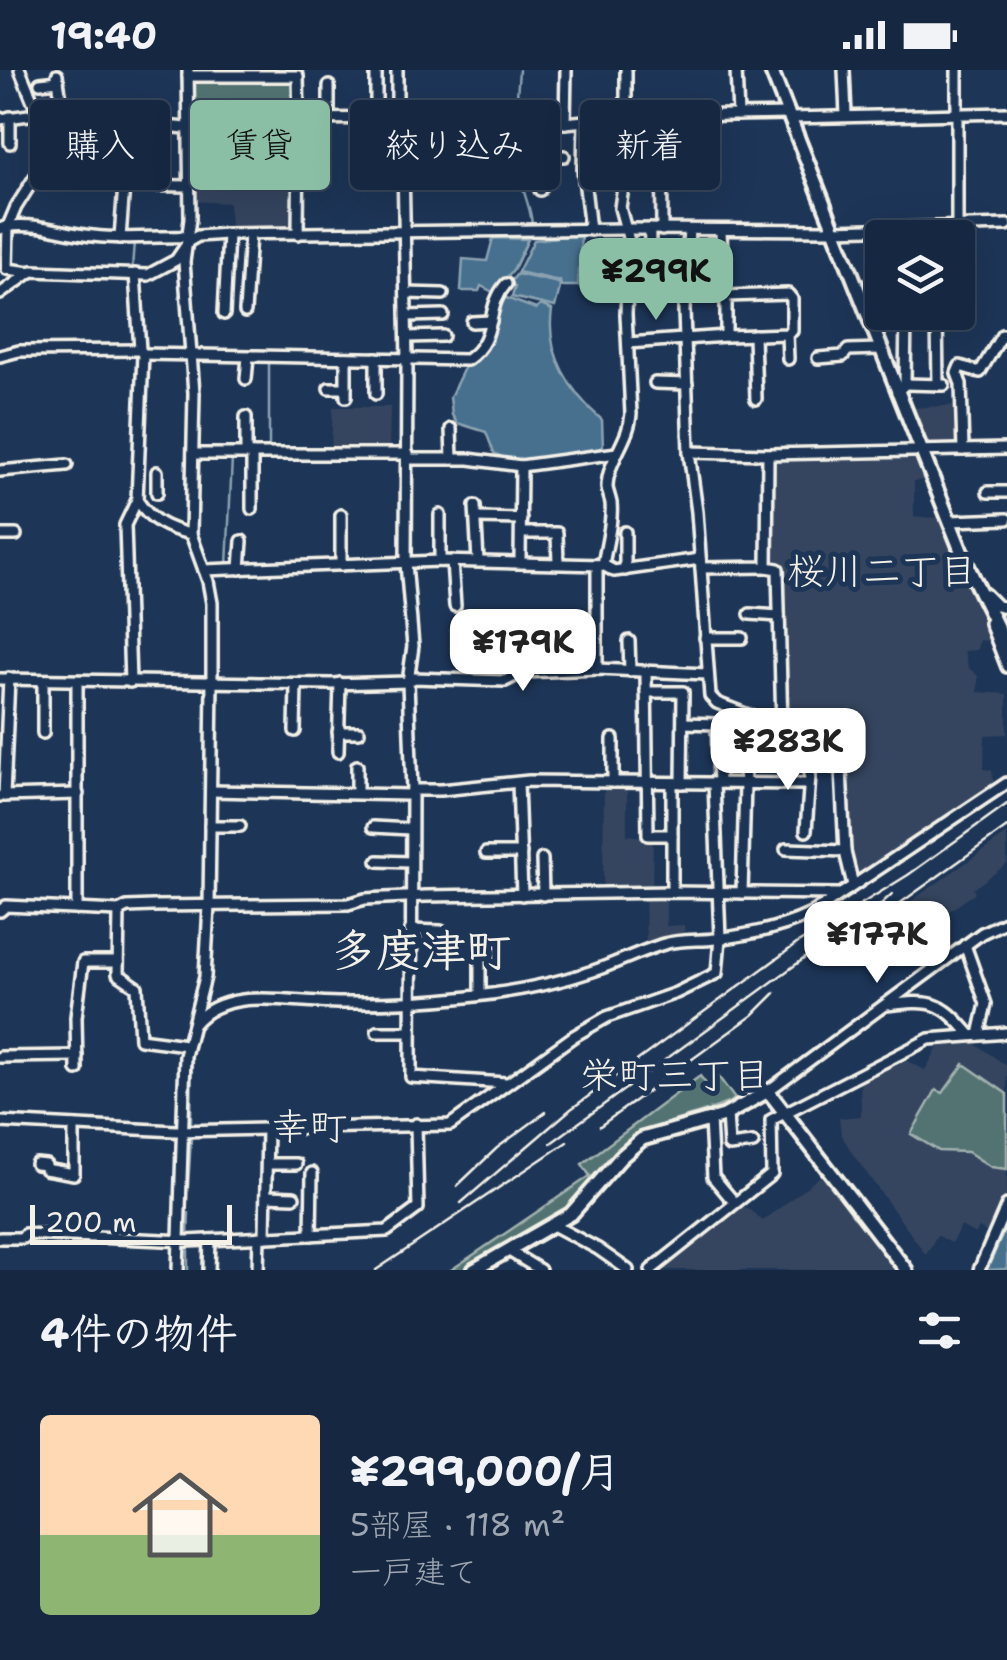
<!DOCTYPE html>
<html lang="ja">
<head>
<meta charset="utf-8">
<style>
  :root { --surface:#162841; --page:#23344c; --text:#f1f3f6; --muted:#9ea6b1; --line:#35445a; --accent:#8abfa5 }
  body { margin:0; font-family:"Shantell Sans","Klee One",sans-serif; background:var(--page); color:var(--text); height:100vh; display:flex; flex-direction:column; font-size:38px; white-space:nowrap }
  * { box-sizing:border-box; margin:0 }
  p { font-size:32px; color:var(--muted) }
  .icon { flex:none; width:55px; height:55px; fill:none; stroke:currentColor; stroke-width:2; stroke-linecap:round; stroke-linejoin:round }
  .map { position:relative; height:1200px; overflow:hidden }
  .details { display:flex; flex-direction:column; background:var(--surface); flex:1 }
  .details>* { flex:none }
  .banner { position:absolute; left:30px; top:30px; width:948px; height:90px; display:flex; gap:20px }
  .tools { position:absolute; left:865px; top:150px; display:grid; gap:20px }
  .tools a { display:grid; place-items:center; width:110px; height:110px; border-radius:10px; background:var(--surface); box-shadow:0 10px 40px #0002,0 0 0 2px var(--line); font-size:50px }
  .scale { position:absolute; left:30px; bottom:25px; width:202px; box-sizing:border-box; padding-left:10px; border:5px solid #f4f1e8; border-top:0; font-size:28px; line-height:35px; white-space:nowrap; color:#f4f1e8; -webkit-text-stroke:8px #1d3557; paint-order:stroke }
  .price { position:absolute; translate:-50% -85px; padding:0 22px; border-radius:20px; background:#fff; color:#222; font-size:32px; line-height:65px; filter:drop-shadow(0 2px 5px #0008) }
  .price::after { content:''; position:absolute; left:50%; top:60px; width:30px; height:22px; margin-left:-15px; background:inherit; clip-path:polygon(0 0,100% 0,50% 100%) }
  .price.selected { background:var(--accent); color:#111 }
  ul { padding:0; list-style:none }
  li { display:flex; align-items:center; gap:30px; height:250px; padding:0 40px }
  li span { display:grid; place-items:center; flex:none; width:280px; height:200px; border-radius:10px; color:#555 }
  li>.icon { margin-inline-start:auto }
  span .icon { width:120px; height:120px; fill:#fffc; stroke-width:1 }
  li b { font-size:42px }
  h2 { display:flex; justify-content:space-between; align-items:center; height:120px; padding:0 40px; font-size:42px }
  .chip { padding:0 35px; border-radius:10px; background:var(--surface); box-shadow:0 10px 40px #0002,0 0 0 2px var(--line); font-size:35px; line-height:90px }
  .chip.selected { background:var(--accent); color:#111 }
  .status { display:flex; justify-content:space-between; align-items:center; height:70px; padding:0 50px; background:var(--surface); direction:ltr }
  .status svg { height:28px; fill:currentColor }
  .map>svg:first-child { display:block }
  .built { fill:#34455f }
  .green { fill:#527373; stroke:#a3b2ae; stroke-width:2.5 }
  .water { fill:#466f8e; stroke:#8ca3b2; stroke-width:2.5 }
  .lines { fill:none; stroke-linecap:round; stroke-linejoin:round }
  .stream { stroke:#8ca3b2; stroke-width:2.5 }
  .minor-casing { stroke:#f4f1e8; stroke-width:16 }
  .major-casing { stroke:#f4f1e8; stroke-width:19 }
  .minor { stroke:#1d3557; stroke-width:9 }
  .major { stroke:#1d3557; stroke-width:11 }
  .rail { stroke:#f4f1e8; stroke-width:2.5 }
  .labels { text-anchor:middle; stroke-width:10; stroke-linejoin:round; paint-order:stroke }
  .neighbourhood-label { font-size:38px; fill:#f4f1e8; stroke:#1d3557 }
  .district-label { font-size:45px; font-weight:bold; fill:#f4f1e8; stroke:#1d3557 }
</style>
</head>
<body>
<div class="status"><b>19:40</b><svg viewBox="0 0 49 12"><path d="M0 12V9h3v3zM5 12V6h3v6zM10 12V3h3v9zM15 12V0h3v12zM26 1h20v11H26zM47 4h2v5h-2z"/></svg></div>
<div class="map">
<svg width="1007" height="1200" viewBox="0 0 1007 1200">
  <rect width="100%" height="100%" fill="#1d3557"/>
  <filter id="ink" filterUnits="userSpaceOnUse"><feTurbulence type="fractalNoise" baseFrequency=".01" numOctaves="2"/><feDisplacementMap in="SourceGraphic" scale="20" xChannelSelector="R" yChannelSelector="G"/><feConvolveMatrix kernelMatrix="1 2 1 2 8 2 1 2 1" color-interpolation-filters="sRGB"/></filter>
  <g filter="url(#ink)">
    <g class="built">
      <path d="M237 0H264V8L295 10V161L230 160 229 133 193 131V8H237Z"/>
      <path d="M959 335 958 378H925L910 338Z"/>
      <path d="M333 337H390L389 380H331Z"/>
      <path d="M915 383 927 410 914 411V447L943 448 990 571 979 570 977 580 964 581 968 597 978 606V622L1007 624V664L985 665 984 699 992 700 994 716 856 809 853 808 848 781 849 657 805 670 804 665 785 655 783 498 769 491 770 387Z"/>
      <path d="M627 716V765L653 768 652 824 666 825V856L684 855 685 867 646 877 645 820 603 821 604 717Z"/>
      <path d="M1007 764V794L973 819 975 823 900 876 865 891 851 873Z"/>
      <path d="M967 968 1007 996V1124L990 1164 979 1158 975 1164 961 1156 951 1173 937 1165 926 1185 852 1083 841 1064 839 1048 861 1046 860 1007 899 987 925 1000 943 969Z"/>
      <path d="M823 1104 899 1200H655L736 1136 748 1138 763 1151Z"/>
    </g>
    <g class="green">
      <path d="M192 10H295L296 91 192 85Z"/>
      <path d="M964 994 1007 1024V1099L991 1097 968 1082 939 1081 911 1064 936 1020 943 1023Z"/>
      <path d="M700 1006 707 1015 718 1006 735 1029C706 1045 670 1048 642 1065 614 1082 601 1110 578 1132 547 1161 502 1179 465 1200H451L590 1106 582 1094Z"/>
    </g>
    <g class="water">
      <path d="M581 164 578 216H561L560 211 518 202 534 170Z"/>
      <path d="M493 168 528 169 513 200 493 222 481 216 479 221H461L463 189 487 191Z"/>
      <path d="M517 204 559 213 560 218 555 237 512 227 515 217 509 214Z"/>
      <path d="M501 226 536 239 541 235 552 240C545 284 571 323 602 350L603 378C570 386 525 400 494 383L486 362 457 353 452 345 450 327 464 298 490 271 498 228Z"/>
      <path d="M1007 1155V1199L987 1200Z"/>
    </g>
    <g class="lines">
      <g class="stream">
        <path d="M20 11 30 40"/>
        <path d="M516 40 519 0"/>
        <path d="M517 52C518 74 520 96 523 117 526 132 532 141 532 157"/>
        <path d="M132 200 134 171"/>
        <path d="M504 211 513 201 530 165"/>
        <path d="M492 232 499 217"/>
        <path d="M228 290 261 291"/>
        <path d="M269 292V379"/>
        <path d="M412 293V385"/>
        <path d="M411 488 412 396"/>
        <path d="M227 496 232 388"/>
        <path d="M215 718 216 676"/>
        <path d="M191 1055 192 989"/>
        <path d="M188 1117 191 1069"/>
        <path d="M188 1167 189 1143"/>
        <path d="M188 1200V1175"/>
      </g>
      <g class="minor-casing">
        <g id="minor">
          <path d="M376 0V47"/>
          <path d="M397 0V47"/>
          <path d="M736 0 738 45"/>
          <path d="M844 0 846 45"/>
          <path d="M957 0V158"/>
          <path d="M57 5 64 46"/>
          <path d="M188 6H298L299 49"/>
          <path d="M40 13 58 11"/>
          <path d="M329 16V48"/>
          <path d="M661 46 662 160"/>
          <path d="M10 47V73"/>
          <path d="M402 47 407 290 406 493 413 576 408 612 412 720 411 1007 506 1013"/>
          <path d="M532 48 540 120"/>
          <path d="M790 48 1007 43"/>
          <path d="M0 49 36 44 186 58"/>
          <path d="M110 51 112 109 124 115 188 116"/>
          <path d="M584 51 583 100 590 160"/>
          <path d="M565 53 566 0"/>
          <path d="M536 86H564"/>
          <path d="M0 159 8 156 16 137 50 83 46 63 20 0"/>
          <path d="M650 159 649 218 688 217"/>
          <path d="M689 160 684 240 689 382 697 442 710 626 717 633 777 656 801 669C810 700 815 689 841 699L845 782 853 815"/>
          <path d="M721 160 723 222 726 226 788 224 792 229V261L787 264 726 266V226"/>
          <path d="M298 164 299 49 525 47 565 53 624 47 788 44"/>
          <path d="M120 168 124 115"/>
          <path d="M30 202 7 199 8 156C44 153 60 163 93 166 124 170 156 166 187 167"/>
          <path d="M135 204 140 280 143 284 137 430C151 451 167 459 191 464"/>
          <path d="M406 223 443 224"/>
          <path d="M0 224 32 201 148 205 176 190 189 171 198 166 226 164 625 159 834 160 1007 155"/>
          <path d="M245 242 250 164"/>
          <path d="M937 242 938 315"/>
          <path d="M224 244 228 164"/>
          <path d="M407 246 443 245"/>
          <path d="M472 252 491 251"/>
          <path d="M787 264 788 289"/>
          <path d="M754 265 756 329"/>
          <path d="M407 267 443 266"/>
          <path d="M628 273 726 266"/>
          <path d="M143 284 467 290C499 268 484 239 506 214"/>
          <path d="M0 286 19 281 140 280"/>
          <path d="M376 288V324"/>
          <path d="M818 288 843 286 848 280 880 279"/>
          <path d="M246 309 248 287"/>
          <path d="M655 313 687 314"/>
          <path d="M905 314 944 315"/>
          <path d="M329 318H346"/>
          <path d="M897 322 905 314 906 242"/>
          <path d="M346 327V288"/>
          <path d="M451 359 452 389"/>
          <path d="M963 380 961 314 957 303 960 296 980 302 1002 265H1007"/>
          <path d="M689 382 768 384 1007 379"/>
          <path d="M193 384H408"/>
          <path d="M246 384V347"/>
          <path d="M252 384V439"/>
          <path d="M408 389H469L521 396 617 383"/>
          <path d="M0 401 67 395"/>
          <path d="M988 422H1007"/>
          <path d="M157 423V402"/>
          <path d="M475 436 478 491"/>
          <path d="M341 445V495"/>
          <path d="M477 448 521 449"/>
          <path d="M950 451 1007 449"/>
          <path d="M625 462V500"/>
          <path d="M521 463H557L558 493"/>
          <path d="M0 465H16"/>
          <path d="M440 491V445"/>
          <path d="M452 491 455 536"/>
          <path d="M520 491 521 396"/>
          <path d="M603 495C606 476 613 452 611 433 611 432 607 419 607 418 607 391 629 371 631 344L626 244 629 171 620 138 626 96V0"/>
          <path d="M767 497 778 499 782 658"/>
          <path d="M701 498 767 497 768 384"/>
          <path d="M240 499 242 471"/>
          <path d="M204 500 440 491 603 495 614 501 700 489"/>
          <path d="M985 524 997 536 1007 538"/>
          <path d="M750 544 779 546"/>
          <path d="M990 553 1007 597"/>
          <path d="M705 568H742"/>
          <path d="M629 571 630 601"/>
          <path d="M597 599V495"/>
          <path d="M646 602 648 765H672"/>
          <path d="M0 609 331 614 408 612 414 608 505 611 523 602 597 599 707 604"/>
          <path d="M77 612V839"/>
          <path d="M130 612 125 455 137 430"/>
          <path d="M646 622H683L682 713"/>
          <path d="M741 643 745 714 742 823"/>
          <path d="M683 653 717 654 719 713"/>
          <path d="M295 661 296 614"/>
          <path d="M338 662H359"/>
          <path d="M43 663V610"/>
          <path d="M338 682 340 613"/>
          <path d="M613 712V669"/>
          <path d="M518 713 522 825"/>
          <path d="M672 713V822"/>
          <path d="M412 720H441L529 711 808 714"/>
          <path d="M211 721 410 725"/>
          <path d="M357 722V696"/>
          <path d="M1 726 78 724"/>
          <path d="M4 726 9 608"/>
          <path d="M210 756H240"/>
          <path d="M373 757 410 759"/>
          <path d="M806 761 811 692"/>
          <path d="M786 779 845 781"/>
          <path d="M486 783H521"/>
          <path d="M542 789 543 825"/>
          <path d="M378 791 410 792"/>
          <path d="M0 841 6 836 119 841 127 837 153 836 348 834 365 829 426 826 672 822 838 824"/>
          <path d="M119 841 118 904 137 917 140 969 186 975"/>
          <path d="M410 860 441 861"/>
          <path d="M965 875 986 934 979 965"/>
          <path d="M480 923V882L492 881"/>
          <path d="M886 935C931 930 940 929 970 965"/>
          <path d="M194 954C225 915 293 933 338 933 419 934 516 927 593 901 617 893 640 881 664 874 680 869 699 871 716 869 749 865 782 858 811 844L1007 713"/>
          <path d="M377 962H411"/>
          <path d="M0 987 77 986"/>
          <path d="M77 1000 76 947 83 892H118"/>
          <path d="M768 1021 982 863 1007 851"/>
          <path d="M727 1044 729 1076 753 1073"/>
          <path d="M710 1050 713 1107 734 1132"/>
          <path d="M0 1052 176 1061 450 1055 574 966 607 947 676 923 717 903 720 868 714 713"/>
          <path d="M36 1094 46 1095 45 1099 74 1104V1056"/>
          <path d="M267 1094H296"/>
          <path d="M266 1126 294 1127"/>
          <path d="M553 1155 598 1179 628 1200"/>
          <path d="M311 1165 312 1103"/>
          <path d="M265 1167 267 1058"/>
          <path d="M0 1168H23L25 1164 187 1171 387 1161 418 1138 416 1054"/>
          <path d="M509 1181 540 1200"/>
          <path d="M178 1200 185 986 205 907 209 836 212 612V533L208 511 191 464 194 323 184 192 190 149 188 0"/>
          <path d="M209 1200 210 1170"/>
          <path d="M258 1200 259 1167"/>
          <path d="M651 1200 772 1104 771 1050 929 969 1007 963"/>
          <path d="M979 1200 1007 1135"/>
        </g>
      </g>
      <g class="major-casing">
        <g id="major">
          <path d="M771 0 966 493 1007 577"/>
          <path d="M474 1200 571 1144 621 1087 642 1069 724 1046 768 1021 906 1200"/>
        </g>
      </g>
      <use href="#minor" class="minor"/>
      <use href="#major" class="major"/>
      <g class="rail">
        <path d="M885 844 1007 757"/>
        <path d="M837 874 892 824"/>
        <path d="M600 1056 753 945 775 923"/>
        <path d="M551 1073 842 861"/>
        <path d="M457 1116 497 1078 546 1042"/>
        <path d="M461 1133 571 1039 798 873 908 805 1007 734"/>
        <path d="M376 1200 567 1072"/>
      </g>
    </g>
  </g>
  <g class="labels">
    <g class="neighbourhood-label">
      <text x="882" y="514">桜川二丁目</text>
      <text x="675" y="1018">栄町三丁目</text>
      <text x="309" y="1070">幸町</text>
    </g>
    <g class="district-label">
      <text x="421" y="896">多度津町</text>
    </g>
  </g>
</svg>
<div class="tools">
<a><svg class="icon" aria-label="layers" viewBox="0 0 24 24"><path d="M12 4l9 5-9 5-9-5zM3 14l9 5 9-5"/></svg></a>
</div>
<div class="scale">200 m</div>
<b class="price selected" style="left:656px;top:253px">¥299K</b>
<b class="price" style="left:523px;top:624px">¥179K</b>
<b class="price" style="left:788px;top:723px">¥283K</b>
<b class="price" style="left:877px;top:916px">¥177K</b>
<div class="banner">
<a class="chip">購入</a>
<a class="chip selected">賃貸</a>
<a class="chip">絞り込み</a>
<a class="chip">新着</a>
</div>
</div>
<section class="details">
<h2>4件の物件<svg class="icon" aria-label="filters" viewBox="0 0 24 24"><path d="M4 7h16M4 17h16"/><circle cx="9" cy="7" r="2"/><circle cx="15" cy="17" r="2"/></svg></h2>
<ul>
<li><span style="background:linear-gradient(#ffd9b3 60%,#8fb573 0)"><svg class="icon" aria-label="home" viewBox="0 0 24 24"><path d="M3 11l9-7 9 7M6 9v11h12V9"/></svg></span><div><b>¥299,000/月</b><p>5部屋 · 118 m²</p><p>一戸建て</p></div></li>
</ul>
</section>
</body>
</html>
